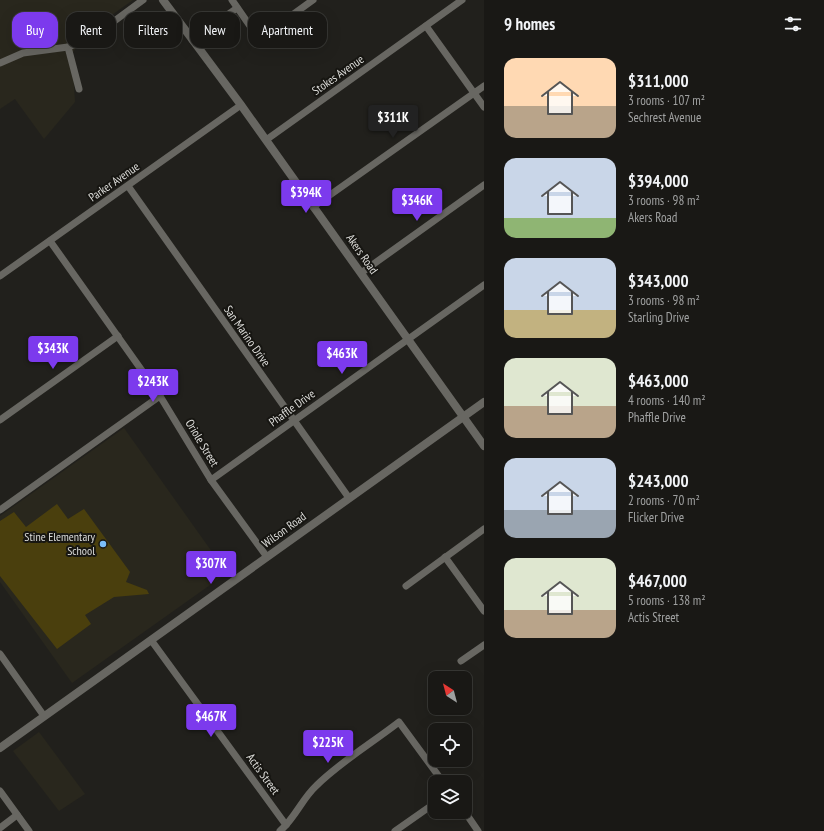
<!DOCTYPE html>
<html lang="en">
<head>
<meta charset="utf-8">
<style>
  :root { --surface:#191815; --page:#22211e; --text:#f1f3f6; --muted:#9fa0a0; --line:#373734; --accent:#7c3aed }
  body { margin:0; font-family:"PT Sans Narrow",sans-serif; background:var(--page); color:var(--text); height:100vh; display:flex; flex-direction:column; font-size:15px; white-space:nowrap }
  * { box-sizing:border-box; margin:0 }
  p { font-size:13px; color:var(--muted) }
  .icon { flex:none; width:22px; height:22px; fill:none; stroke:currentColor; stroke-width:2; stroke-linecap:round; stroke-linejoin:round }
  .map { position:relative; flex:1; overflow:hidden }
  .side { display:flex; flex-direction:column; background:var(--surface); width:340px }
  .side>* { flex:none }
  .guide { position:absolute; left:12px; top:12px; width:380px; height:36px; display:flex; gap:8px }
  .needle { width:26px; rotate:324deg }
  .controls { position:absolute; left:428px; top:671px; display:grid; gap:8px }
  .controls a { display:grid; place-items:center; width:44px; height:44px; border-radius:8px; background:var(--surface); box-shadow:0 4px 16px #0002,0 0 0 1px var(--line); font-size:20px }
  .price { position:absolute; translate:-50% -34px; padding:0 9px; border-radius:4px; background:var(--accent); color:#fff; font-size:13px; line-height:26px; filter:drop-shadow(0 1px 2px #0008) }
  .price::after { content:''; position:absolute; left:50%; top:24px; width:12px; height:9px; margin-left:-6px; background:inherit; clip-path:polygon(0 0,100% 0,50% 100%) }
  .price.active { background:#222; color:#fff }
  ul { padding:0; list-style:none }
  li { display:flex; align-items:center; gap:12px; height:100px; padding:0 20px }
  li span { display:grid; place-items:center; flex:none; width:112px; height:80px; border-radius:12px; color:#555 }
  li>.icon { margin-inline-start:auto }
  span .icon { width:48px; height:48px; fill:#fffc; stroke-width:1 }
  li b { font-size:17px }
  h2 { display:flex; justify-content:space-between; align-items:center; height:48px; padding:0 20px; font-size:17px }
  .tag { padding:0 14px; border-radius:12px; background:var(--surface); box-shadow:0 4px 16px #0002,0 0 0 1px var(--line); font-size:14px; line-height:36px }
  .tag.active { background:var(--accent); color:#fff }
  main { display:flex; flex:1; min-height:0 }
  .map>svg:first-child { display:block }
  .built { fill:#29271d }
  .green { fill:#4a3f0d }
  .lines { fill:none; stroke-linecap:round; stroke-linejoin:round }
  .minor { stroke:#686762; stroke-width:7 }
  .tertiary { stroke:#686762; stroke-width:8 }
  .poi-dot { fill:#7bbef8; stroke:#171612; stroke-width:1.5 }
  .labels { text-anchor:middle; stroke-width:4; stroke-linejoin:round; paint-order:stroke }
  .street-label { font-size:12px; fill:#ddddda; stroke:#171612 }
  .poi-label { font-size:12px; fill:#ddddda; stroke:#171612; text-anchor:end }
</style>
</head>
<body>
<main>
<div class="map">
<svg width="484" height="831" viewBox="0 0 484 831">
  <rect width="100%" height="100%" fill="#21201c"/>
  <g class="built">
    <path d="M0 0H133L85 34 72 54 75 102 44 139 15 99 0 109Z"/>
    <path d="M124 428 227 573 72 683 0 582V516Z"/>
    <path d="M39 732 85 794 59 811 13 751Z"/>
  </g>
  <path class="green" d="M57 504 68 519 84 509 130 572 126 582 147 590 149 594 114 597 85 615 91 624 57 649 0 576V521L14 512 26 527Z"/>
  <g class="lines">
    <g class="minor">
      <path d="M232 0 259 39 313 0"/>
      <path d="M426 26 484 107"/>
      <path d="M192 40 237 8"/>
      <path d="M68 47 79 89"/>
      <path d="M0 63 23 53 68 47 82 42 94 36 143 0"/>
      <path d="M266 140 462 0"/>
      <path d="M128 186 349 498"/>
      <path d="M313 207 484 86"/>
      <path d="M50 241 160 396 211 480 267 557"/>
      <path d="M361 273 484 185"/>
      <path d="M0 276 241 105"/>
      <path d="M0 420 118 336"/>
      <path d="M211 480 484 285"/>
      <path d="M0 510 160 396"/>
      <path d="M445 557 484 611"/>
      <path d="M406 586 484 529"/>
      <path d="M151 640 286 825"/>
      <path d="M0 654 44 716"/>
      <path d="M461 661 484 645"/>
      <path d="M0 791 29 831"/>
      <path d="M465 812 478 831"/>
      <path d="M0 828 17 815"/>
      <path d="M280 831C295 818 302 799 316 786 340 762 372 743 399 722L443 782"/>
      <path d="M395 831 435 803"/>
    </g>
    <g class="tertiary">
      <path d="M163 0 241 105 484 446"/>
      <path d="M0 748 484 402"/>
    </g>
  </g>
  <circle class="poi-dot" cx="103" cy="544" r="4"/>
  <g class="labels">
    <g class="street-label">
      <text transform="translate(338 75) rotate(-35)" y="4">Stokes Avenue</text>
      <text transform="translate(114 182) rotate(-35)" y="4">Parker Avenue</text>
      <text transform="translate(362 254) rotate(55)" y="4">Akers Road</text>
      <text transform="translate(247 336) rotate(55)" y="4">San Marino Drive</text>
      <text transform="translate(292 408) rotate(-36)" y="4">Phaffle Drive</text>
      <text transform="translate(202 443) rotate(59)" y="4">Oriole Street</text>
      <text transform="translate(284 530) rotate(-36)" y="4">Wilson Road</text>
      <text transform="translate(263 774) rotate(54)" y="4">Actis Street</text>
    </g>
    <g class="poi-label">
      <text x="95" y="541">Stine Elementary<tspan x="95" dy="14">School</tspan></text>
    </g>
  </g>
</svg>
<div class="controls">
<a><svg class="needle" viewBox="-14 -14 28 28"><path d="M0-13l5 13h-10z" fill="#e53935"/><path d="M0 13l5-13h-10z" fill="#9fa0a0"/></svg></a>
<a><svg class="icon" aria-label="locate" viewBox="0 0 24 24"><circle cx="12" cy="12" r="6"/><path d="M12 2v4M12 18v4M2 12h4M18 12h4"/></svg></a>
<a><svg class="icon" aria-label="layers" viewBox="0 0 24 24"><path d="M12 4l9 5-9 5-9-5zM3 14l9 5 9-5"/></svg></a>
</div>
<b class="price active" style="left:393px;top:139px">$311K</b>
<b class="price" style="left:306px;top:214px">$394K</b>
<b class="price" style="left:417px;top:222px">$346K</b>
<b class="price" style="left:53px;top:370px">$343K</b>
<b class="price" style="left:342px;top:375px">$463K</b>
<b class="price" style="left:153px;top:403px">$243K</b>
<b class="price" style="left:211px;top:585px">$307K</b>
<b class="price" style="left:211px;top:738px">$467K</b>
<b class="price" style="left:328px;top:764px">$225K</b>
<div class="guide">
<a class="tag active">Buy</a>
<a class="tag">Rent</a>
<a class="tag">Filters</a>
<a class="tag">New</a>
<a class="tag">Apartment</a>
</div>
</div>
<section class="side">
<h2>9 homes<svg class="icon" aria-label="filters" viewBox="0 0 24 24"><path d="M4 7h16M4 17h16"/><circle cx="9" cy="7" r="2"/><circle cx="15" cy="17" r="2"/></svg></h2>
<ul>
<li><span style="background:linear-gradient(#ffd9b3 60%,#b9a48a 0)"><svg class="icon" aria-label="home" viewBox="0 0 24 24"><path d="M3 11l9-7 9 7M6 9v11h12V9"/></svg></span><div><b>$311,000</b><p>3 rooms · 107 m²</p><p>Sechrest Avenue</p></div></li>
<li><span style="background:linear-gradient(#c9d6e8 75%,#8fb573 0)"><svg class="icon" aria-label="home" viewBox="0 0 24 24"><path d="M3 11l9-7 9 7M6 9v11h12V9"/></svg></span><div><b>$394,000</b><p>3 rooms · 98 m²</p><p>Akers Road</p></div></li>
<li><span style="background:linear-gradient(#c9d6e8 65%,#c2b280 0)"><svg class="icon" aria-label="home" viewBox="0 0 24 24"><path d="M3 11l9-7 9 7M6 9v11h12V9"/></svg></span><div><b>$343,000</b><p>3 rooms · 98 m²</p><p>Starling Drive</p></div></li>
<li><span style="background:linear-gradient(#dfe7d0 60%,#b9a48a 0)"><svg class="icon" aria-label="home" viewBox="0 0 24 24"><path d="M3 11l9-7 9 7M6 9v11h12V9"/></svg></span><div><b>$463,000</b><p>4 rooms · 140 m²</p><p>Phaffle Drive</p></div></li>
<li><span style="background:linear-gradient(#c9d6e8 65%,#9aa5b1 0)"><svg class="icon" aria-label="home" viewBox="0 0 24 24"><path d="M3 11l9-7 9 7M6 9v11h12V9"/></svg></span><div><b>$243,000</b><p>2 rooms · 70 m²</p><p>Flicker Drive</p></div></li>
<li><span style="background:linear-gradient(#dfe7d0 65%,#b9a48a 0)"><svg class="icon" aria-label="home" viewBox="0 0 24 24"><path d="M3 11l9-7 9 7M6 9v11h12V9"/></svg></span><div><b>$467,000</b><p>5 rooms · 138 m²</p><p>Actis Street</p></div></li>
</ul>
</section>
</main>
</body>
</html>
